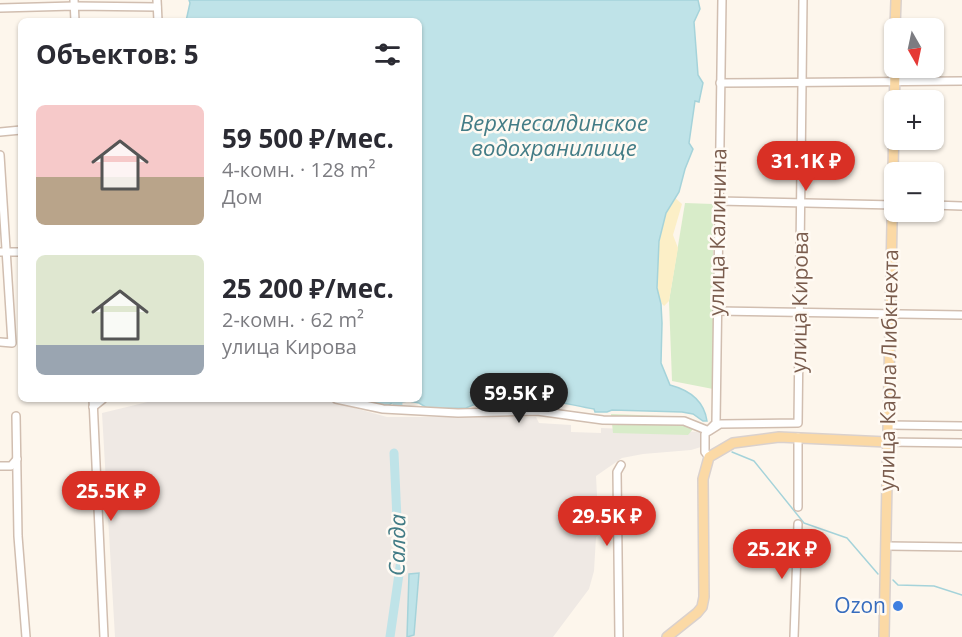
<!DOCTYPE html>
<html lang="ru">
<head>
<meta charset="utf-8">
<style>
  :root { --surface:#fff; --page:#f7f7f7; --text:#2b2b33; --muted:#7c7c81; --accent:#d93025 }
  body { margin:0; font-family:"Open Sans",sans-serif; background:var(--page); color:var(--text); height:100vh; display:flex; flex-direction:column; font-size:22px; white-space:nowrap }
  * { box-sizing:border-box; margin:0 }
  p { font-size:20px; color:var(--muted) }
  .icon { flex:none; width:33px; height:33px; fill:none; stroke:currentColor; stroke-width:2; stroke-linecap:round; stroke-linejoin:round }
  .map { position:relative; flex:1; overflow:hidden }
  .details { position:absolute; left:18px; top:18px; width:404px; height:384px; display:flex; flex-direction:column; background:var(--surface); border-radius:9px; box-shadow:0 2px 4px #0004 }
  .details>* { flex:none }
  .needle { width:39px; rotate:171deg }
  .buttons { position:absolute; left:884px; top:18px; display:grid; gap:12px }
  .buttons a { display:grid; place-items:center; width:60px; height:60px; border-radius:9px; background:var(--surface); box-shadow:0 2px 4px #0004; font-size:30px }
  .price { position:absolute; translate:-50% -51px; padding:0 14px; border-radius:21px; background:var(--accent); color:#fff; font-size:20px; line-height:39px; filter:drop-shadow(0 2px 3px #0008) }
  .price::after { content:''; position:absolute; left:50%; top:36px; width:18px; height:14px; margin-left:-9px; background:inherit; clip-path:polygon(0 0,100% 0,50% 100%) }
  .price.current { background:#222; color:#fff }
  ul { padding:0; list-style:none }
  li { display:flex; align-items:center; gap:18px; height:150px; padding:0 18px }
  li span { display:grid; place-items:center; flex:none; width:168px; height:120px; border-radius:9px; color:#555 }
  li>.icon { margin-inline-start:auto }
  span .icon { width:72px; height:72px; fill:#fffc; stroke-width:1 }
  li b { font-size:26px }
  h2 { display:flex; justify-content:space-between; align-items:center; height:72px; padding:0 18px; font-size:26px }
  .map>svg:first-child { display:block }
  .industrial { fill:#efe9e4 }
  .green { fill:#d8ecc9 }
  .sand { fill:#fcefc7 }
  .water { fill:#bfe3e8; stroke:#a5d3da; stroke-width:1.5 }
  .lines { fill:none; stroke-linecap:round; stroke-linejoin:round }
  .stream { stroke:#a5d3da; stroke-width:1.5 }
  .river { stroke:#bfe3e8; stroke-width:9 }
  .minor-casing { stroke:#d1beb0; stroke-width:10 }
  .major-casing { stroke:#dad1cd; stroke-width:12 }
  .minor { stroke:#fff; stroke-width:7 }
  .major { stroke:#fbd9a5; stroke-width:9 }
  .shop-dot { fill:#3f7fe0; stroke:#fffaf3; stroke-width:2 }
  .labels { text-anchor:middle; stroke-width:5; stroke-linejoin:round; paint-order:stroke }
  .street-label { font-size:21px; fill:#7a5c4d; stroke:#fffaf3 }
  .shop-label { font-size:21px; fill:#366cbe; stroke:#fffaf3; text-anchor:end }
  .water-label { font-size:22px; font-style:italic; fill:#437c86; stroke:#fffaf3 }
</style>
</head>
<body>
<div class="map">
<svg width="962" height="637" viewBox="0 0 962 637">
  <rect width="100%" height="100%" fill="#fdf6ec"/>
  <path class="industrial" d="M160 399H322L387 417H536L539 423 571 425V432L601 433V428L702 432 701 447 691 450 643 454 622 458 596 476 599 535 596 537 594 571 589 589 553 637H115L102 413Z"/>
  <g class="green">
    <path d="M685 203 713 204V389L672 381 669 301Z"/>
    <path d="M611 414 665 416 693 429 688 435 613 433Z"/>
  </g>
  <path class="sand" d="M674 197 682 204 673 235 678 248 669 301 664 306C651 294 659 232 665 214 667 208 671 203 674 197Z"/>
  <g class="water">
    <path d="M189 0H698L700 9 694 22 698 75 703 83 699 102 695 101 689 143 693 149 685 169 679 192 666 213 659 241 657 288 661 304 662 323 661 363 670 385C689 390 704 400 707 421H703L693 414 682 412 612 410 607 412H595L594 409C575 406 556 400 539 400L536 397 520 394 501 403 473 405 466 408 429 409 419 403 409 401 392 403 386 407 363 399H418V21H186L190 3Z"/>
    <path d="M419 573 414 635 407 637 409 574Z"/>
  </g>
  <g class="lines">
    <g class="stream">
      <path d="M732 452 754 461 804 523 847 538 878 574"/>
      <path d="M893 580 898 585 934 586 962 595"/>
    </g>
    <g class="river">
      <path d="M394 399 398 404"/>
      <path d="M390 637 402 553 397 519 394 453"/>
    </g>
    <g class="minor-casing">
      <g id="minor">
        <path d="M74 0 75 21"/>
        <path d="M157 0 158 21"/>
        <path d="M0 8 74 6 157 7"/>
        <path d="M720 83 962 81"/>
        <path d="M0 132 21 130"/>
        <path d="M0 155 12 343 0 342"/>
        <path d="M718 201 894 205"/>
        <path d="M933 205 962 206"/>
        <path d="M0 252H21"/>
        <path d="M717 311 962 315"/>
        <path d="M93 399 104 637"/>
        <path d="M336 399 383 409 458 413 537 411 603 420 684 421 709 431 720 424 798 423 803 0"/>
        <path d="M93 407 103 399"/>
        <path d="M16 416 18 536 26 637"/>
        <path d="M888 425 962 426"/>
        <path d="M798 437V507"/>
        <path d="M887 442 962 443"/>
        <path d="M709 457 705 452V434L716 423 722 0"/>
        <path d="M0 466H11L17 459"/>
        <path d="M886 546 962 547"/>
        <path d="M619 637 617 472 621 465"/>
        <path d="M794 637 798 524"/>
      </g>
    </g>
    <g class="major-casing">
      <g id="major">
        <path d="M895 28 896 0"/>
        <path d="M667 637 697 613 702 607 704 597 703 479 709 457 733 443 779 437 887 442"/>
        <path d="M884 637 895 68"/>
      </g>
    </g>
    <use href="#minor" class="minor"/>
    <use href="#major" class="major"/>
  </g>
  <circle class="shop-dot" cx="898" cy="606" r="6"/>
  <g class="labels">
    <g class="street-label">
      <text transform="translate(718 232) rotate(-89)" y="7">улица Калинина</text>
      <text transform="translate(800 302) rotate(-89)" y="7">улица Кирова</text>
      <text transform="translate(889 370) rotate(-89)" y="7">улица Карла Либкнехта</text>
    </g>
    <g class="shop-label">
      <text x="886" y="613">Ozon</text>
    </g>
    <g class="water-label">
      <text x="554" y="131">Верхнесалдинское<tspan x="554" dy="25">водохранилище</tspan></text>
      <text transform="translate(397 545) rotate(-89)" y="8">Салда</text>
    </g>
  </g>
</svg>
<div class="buttons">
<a><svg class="needle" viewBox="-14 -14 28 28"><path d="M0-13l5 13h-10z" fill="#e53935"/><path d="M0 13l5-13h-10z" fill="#7c7c81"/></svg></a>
<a>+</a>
<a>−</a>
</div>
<b class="price" style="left:806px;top:192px">31.1K ₽</b>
<b class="price current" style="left:519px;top:424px">59.5K ₽</b>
<b class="price" style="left:111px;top:522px">25.5K ₽</b>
<b class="price" style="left:607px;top:547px">29.5K ₽</b>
<b class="price" style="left:782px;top:580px">25.2K ₽</b>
<section class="details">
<h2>Объектов: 5<svg class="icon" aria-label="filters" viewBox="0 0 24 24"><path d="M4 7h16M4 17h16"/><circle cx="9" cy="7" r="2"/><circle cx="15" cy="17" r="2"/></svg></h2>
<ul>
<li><span style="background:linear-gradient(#f6c9c9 60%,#b9a48a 0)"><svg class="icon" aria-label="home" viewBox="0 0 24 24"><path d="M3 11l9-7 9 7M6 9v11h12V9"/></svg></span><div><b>59 500 ₽/мес.</b><p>4-комн. · 128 m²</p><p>Дом</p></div></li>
<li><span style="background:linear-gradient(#dfe7d0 75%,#9aa5b1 0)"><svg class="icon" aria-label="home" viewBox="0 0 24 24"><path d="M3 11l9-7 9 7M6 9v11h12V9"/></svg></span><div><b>25 200 ₽/мес.</b><p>2-комн. · 62 m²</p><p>улица Кирова</p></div></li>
</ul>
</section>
</div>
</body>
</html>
